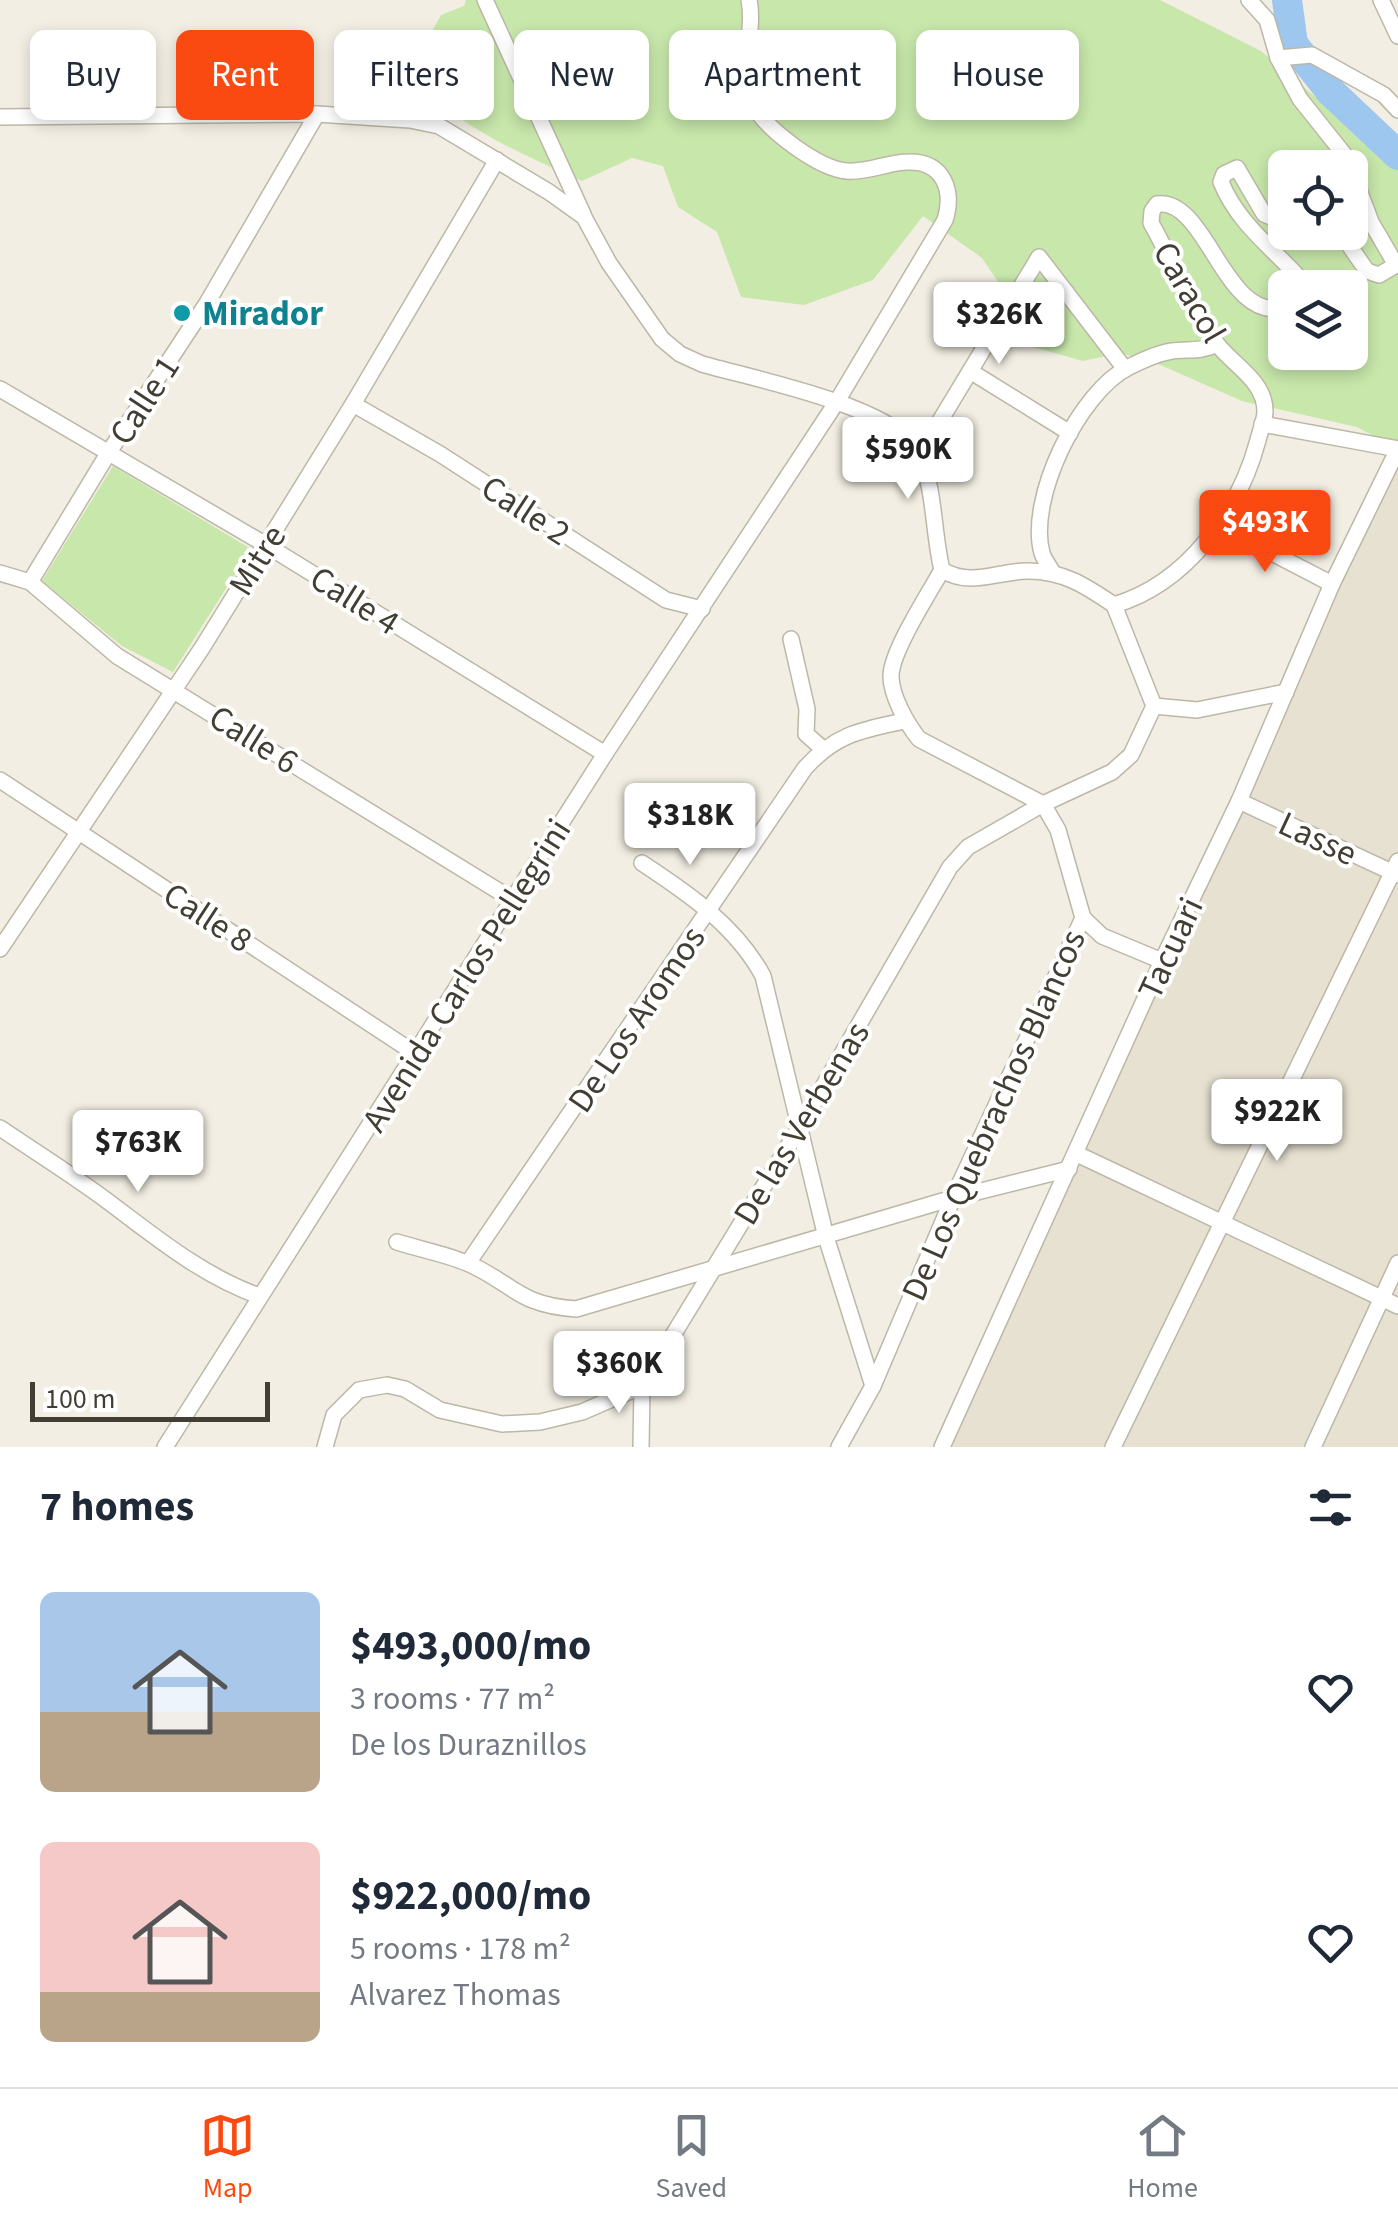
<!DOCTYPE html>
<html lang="en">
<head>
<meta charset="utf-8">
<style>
  :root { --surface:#fff; --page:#f6f6f7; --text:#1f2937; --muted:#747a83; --line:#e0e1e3; --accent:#fa4911 }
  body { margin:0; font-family:"Source Sans 3",sans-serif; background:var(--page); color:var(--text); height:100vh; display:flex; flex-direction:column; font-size:38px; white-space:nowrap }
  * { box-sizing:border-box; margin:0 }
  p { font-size:32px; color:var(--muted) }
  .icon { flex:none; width:55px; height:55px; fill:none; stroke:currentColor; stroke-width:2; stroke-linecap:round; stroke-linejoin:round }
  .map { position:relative; height:1447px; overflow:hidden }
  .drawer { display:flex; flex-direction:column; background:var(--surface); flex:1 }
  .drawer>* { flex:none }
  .top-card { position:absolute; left:30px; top:30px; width:1340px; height:90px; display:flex; gap:20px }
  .buttons { position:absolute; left:1268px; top:150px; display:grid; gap:20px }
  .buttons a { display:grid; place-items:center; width:100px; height:100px; border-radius:15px; background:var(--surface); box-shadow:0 5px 15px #0003; font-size:50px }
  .scale { position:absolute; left:30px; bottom:25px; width:240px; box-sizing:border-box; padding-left:10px; border:5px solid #433e33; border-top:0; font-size:28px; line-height:35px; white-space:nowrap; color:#433e33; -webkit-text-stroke:8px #fff; paint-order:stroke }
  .price { position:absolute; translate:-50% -85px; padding:0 22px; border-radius:10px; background:#fff; color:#222; font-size:32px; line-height:65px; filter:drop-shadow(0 2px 5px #0008) }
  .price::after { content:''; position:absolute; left:50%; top:60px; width:30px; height:22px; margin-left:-15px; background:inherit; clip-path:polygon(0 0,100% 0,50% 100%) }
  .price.current { background:var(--accent); color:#fff }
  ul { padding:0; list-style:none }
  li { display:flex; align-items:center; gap:30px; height:250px; padding:0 40px }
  li span { display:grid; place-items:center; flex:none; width:280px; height:200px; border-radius:15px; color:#555 }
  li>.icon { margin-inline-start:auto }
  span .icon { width:120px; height:120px; fill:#fffc; stroke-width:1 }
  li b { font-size:42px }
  h2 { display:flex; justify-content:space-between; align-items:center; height:120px; padding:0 40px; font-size:42px }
  .tag { padding:0 35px; border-radius:15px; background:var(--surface); box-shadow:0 5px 15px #0003; font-size:35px; line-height:90px }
  .tag.current { background:var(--accent); color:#fff }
  .menu { display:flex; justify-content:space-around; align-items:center; height:140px; border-top:2px solid var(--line); background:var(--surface); font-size:28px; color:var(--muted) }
  .menu a { display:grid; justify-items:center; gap:5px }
  .menu .current { color:var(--accent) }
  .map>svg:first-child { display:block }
  .residential { fill:#e6e1d1 }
  .green { fill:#c7e7ab; fill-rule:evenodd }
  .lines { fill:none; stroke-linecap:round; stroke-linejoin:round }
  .river { stroke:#9ec7f0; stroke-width:30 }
  .minor-casing { stroke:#bdb7a6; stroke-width:18 }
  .minor { stroke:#fff; stroke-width:15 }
  .culture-dot { fill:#0f9aa8; stroke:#fff; stroke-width:4 }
  .labels { text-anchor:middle; stroke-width:8; stroke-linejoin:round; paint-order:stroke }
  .street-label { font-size:35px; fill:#433e33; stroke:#fff }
  .culture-label { font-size:35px; font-weight:bold; fill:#0d838f; stroke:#fff; text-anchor:start }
</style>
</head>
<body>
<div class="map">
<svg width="1398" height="1447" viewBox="0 0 1398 1447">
  <rect width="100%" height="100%" fill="#f2eee3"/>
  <path class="residential" d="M1398 448V1447H942Z"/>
  <g class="green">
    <path d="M466 0H1160L1261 51 1398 167V449L1357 427 1242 401 1156 363 1120 353 1083 361 1015 342 1005 321 1011 301 982 258 923 216 873 280 804 305 741 297 717 232 678 207 663 166 632 158 582 181C522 154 460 128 414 80L423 48 441 15 464 6ZM1285 168H1350V232H1285ZM1285 288H1350V352H1285Z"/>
    <path d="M113 466 251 549 173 672 122 646 42 581Z"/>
  </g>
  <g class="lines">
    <path class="river" d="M1287 0 1293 44 1330 91 1398 155"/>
    <g class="minor-casing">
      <g id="minor">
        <path d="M485 0 583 214"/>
        <path d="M1249 0 1267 20 1278 58 1300 99 1347 158 1371 222 1396 265 1379 275 1367 271 1340 232"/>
        <path d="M1381 0 1398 36"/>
        <path d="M1278 58 1312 55 1384 95 1398 110"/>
        <path d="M0 117 317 114 410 120 439 126 549 192 584 217 609 263 662 339 680 354 702 364C753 379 900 407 920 455 935 490 933 533 942 570"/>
        <path d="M1285 223 1264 214 1237 168 1224 174 1221 182C1238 224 1273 248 1302 281L1301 288"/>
        <path d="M970 371 1070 433"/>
        <path d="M0 389 266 545 605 754"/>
        <path d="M353 404 440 454 666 600 702 609"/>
        <path d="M1262 424 1398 449"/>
        <path d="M920 454 1039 257 1125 369"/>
        <path d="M1218 525 1332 584"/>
        <path d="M942 570C971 587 995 572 1026 571 1062 570 1086 586 1114 605 1186 584 1239 512 1258 440 1260 431 1265 420 1265 411 1265 381 1233 365 1217 344 1191 311 1173 261 1151 223L1152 211 1157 204C1207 197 1225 325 1285 307"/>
        <path d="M0 573 30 582 117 656 513 900"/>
        <path d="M1053 573C1050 567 1044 560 1042 553 1027 499 1079 392 1129 367 1141 361 1158 353 1172 351 1189 349 1201 352 1217 344"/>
        <path d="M30 582 109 452 207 303 317 114"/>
        <path d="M791 639 807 709 806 734 823 749"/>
        <path d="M1154 706 1197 710 1286 692"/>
        <path d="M0 780 416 1054"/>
        <path d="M1239 801 1398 875"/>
        <path d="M642 863C689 894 736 926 763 976L826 1237 873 1386"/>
        <path d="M1083 918 1102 936 1162 961"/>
        <path d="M0 949 202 648 353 404 497 160"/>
        <path d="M0 1128C34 1151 69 1173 102 1197 152 1234 200 1275 259 1296"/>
        <path d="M1077 1154 1398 1306"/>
        <path d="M397 1242C419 1249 445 1254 467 1263 513 1283 517 1305 576 1309L953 1198 1069 1169"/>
        <path d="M468 1263 805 768C836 734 861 730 904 721"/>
        <path d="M165 1447 605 754 836 403 945 220C954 191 944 161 908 162 888 162 867 173 847 171 819 169 767 130 754 106 736 74 756 34 749 0"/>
        <path d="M325 1447 334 1415 359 1390 387 1385 405 1389 440 1410 502 1424 540 1422 582 1412 642 1386 798 1130 950 867 968 847 1043 804 1112 772 1131 755 1154 706 1114 605"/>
        <path d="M641 1447 642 1386"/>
        <path d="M839 1447 873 1386 953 1198 1083 918 1058 830 1043 804 919 739C907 724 891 696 891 676 891 652 929 593 942 570"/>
        <path d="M942 1447 1162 961 1239 801 1332 584 1398 449"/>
        <path d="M1113 1447 1398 861"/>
        <path d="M1313 1447 1398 1263"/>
      </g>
    </g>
    <use href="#minor" class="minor"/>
  </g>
  <circle class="culture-dot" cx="182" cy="313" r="10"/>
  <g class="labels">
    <g class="street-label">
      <text transform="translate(1190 292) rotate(60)" y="12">Caracol</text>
      <text transform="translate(144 400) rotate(-57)" y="12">Calle 1</text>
      <text transform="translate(526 510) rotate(33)" y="12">Calle 2</text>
      <text transform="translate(257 560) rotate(-58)" y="12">Mitre</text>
      <text transform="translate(355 600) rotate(32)" y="12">Calle 4</text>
      <text transform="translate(254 739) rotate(32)" y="12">Calle 6</text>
      <text transform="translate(1318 838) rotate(25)" y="12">Lasse</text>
      <text transform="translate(208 917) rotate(33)" y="12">Calle 8</text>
      <text transform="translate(1170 948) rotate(-65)" y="12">Tacuari</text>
      <text transform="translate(466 975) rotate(-58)" y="12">Avenida Carlos Pellegrini</text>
      <text transform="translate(636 1019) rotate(-56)" y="12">De Los Aromos</text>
      <text transform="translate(993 1115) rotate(-66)" y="12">De Los Quebrachos Blancos</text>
      <text transform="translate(801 1123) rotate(-59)" y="12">De las Verbenas</text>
    </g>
    <g class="culture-label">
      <text x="202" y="325">Mirador</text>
    </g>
  </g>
</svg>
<div class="buttons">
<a><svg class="icon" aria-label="locate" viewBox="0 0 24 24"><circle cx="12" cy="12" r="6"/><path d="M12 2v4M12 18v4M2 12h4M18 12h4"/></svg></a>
<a><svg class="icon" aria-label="layers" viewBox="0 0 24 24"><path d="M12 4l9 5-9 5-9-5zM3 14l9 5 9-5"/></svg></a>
</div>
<div class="scale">100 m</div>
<b class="price" style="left:999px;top:367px">$326K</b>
<b class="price" style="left:908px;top:502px">$590K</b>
<b class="price current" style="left:1265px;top:575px">$493K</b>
<b class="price" style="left:690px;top:868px">$318K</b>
<b class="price" style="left:1277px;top:1164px">$922K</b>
<b class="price" style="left:138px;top:1195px">$763K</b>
<b class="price" style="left:619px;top:1416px">$360K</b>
<div class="top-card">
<a class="tag">Buy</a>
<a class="tag current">Rent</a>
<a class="tag">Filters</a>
<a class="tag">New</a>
<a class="tag">Apartment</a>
<a class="tag">House</a>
</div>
</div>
<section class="drawer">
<h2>7 homes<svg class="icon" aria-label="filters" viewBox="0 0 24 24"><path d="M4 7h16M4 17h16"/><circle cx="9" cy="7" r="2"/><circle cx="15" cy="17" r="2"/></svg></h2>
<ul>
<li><span style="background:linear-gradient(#a9c7e8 60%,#b9a48a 0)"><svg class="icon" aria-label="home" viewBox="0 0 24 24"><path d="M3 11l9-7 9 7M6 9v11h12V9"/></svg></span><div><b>$493,000/mo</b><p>3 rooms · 77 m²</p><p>De los Duraznillos</p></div><svg class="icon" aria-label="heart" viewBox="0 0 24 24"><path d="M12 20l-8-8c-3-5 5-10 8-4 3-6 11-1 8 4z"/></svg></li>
<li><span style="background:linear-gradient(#f6c9c9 75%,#b9a48a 0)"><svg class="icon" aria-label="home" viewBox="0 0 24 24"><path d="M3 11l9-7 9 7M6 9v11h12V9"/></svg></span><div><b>$922,000/mo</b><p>5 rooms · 178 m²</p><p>Alvarez Thomas</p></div><svg class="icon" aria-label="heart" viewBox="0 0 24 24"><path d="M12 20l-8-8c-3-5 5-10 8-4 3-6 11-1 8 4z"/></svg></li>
</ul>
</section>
<nav class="menu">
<a class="current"><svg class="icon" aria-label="map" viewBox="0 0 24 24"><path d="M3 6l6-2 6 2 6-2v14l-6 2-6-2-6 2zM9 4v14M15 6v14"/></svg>Map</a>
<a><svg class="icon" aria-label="saved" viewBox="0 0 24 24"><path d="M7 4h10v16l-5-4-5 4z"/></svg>Saved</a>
<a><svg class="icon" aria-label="home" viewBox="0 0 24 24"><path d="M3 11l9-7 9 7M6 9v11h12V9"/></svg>Home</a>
</nav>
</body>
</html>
